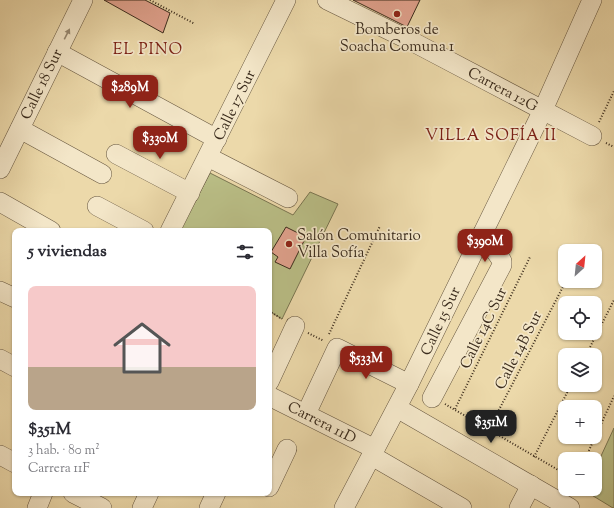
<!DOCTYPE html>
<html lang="es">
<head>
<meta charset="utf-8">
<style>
  :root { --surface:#fff; --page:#f7f7f7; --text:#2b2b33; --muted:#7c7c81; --accent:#8f2418 }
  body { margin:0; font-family:"Sorts Mill Goudy",serif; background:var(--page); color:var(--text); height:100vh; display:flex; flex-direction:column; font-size:15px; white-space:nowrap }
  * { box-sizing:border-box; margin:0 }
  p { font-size:13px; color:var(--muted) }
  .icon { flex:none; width:22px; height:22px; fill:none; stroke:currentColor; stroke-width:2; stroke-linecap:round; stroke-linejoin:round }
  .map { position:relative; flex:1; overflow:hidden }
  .sheet { position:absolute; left:12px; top:228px; width:260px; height:268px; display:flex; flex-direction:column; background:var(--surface); border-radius:8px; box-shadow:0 1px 3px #0004 }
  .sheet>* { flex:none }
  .needle { width:26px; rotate:27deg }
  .controls { position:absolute; left:558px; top:244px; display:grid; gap:8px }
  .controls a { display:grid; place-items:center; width:44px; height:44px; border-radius:8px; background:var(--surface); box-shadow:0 1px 3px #0004; font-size:20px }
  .price { position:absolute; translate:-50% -34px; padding:0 9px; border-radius:8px; background:var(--accent); color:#fff; font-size:13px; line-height:26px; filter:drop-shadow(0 1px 2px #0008) }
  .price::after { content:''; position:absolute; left:50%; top:24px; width:12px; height:9px; margin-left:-6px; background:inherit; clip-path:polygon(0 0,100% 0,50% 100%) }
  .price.active { background:#222; color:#fff }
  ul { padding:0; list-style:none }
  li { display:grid; align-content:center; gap:8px; height:212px; padding:0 16px }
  li span { display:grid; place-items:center; height:124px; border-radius:8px; color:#555 }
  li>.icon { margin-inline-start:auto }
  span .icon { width:72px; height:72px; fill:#fffc; stroke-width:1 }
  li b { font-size:17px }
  h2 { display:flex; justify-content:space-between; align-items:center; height:48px; padding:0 16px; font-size:17px }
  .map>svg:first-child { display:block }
  .green { fill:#babf87; stroke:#7a7652 }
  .building { fill:#e2a38f; stroke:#3b2c1d }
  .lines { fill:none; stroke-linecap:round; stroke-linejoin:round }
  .minor-casing { stroke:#675740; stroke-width:20 }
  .path { stroke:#3b2c1d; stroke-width:2; stroke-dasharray:1 2; stroke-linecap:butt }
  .minor { stroke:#f3e6c8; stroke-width:19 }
  .oneway { fill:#978972 }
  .poi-dot { fill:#8f2418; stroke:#f3e6c8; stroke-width:1.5 }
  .labels { text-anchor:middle; stroke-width:3.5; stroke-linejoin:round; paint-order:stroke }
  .poi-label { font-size:15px; fill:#3b2c1d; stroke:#f3e6c8 }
  .street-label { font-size:15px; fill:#3b2c1d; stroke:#f3e6c8 }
  .neighbourhood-label { font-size:16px; letter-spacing:1px; fill:#7a1f14; stroke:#f3e6c8 }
</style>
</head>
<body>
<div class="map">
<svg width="614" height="508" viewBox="0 0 614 508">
  <rect width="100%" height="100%" fill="#ecd9aa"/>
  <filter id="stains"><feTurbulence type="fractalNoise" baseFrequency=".005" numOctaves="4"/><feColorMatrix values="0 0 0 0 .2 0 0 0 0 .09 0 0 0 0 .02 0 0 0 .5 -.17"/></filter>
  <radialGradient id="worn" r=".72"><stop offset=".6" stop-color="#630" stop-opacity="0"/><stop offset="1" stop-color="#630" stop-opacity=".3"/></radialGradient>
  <g class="green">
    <path d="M210 173 293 215 310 192 338 204 282 319 269 311V231H180Z"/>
    <path d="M614 428V508H613L585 491 586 489H595V469Z"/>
  </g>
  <g class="building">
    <path d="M104 0H145L170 13 163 33Z"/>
    <path d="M353 0H420L407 27Z"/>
    <path d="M286 227 306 237 290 269 275 262 278 257 271 252Z"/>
  </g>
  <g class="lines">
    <g class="minor-casing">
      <g id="minor">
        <path d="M327 0 415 43 592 136"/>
        <path d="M57 52 217 139"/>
        <path d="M20 129 102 174"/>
        <path d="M116 154 190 193"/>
        <path d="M208 157 288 198"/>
        <path d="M0 169 83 0"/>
        <path d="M0 202 51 231"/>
        <path d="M97 206 144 231"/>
        <path d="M170 231 286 0"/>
        <path d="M0 291 15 298"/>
        <path d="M0 359 15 367"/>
        <path d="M269 382 295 326"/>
        <path d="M269 396 375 449"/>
        <path d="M432 398 502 265V261L483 233"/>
        <path d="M397 408 570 508"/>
        <path d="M306 414 337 348 409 384"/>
        <path d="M0 455 15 463"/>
        <path d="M372 456 462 508"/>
        <path d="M269 487 287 449"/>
        <path d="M73 493 102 508"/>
        <path d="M37 508 43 493"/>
        <path d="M142 508 149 493"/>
        <path d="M209 508 216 493"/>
        <path d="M344 508 409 384 543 110 592 0"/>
        <path d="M519 508 531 485"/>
      </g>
    </g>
    <g class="path">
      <path d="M150 0 195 24"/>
      <path d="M599 122 614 91"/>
      <path d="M606 143 614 147"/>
      <path d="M269 311 282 319"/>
      <path d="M308 333 324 341"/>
      <path d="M329 334 380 226"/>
      <path d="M586 355 614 300"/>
      <path d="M445 404 565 474"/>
      <path d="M455 409 530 257"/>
      <path d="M489 429 566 281"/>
      <path d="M534 457 571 385"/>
      <path d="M585 459 614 396"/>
    </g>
    <use href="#minor" class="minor"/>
  </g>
  <defs><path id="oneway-solid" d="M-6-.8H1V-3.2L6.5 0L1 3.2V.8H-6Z"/></defs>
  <use class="oneway" href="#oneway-solid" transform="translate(67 34) rotate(-63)"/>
  <g class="poi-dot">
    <circle cx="397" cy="14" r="4"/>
    <circle cx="289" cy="244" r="4"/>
  </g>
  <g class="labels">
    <g class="poi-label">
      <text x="397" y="34">Bomberos de<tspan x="397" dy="17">Soacha Comuna 1</tspan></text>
      <text x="297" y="240" text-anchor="start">Salón Comunitario<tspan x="297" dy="17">Villa Sofía</tspan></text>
    </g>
    <g class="street-label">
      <text transform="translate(41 84) rotate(-64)" y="5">Calle 18 Sur</text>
      <text transform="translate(503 89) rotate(28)" y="5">Carrera 12G</text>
      <text transform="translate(234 105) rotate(-64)" y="5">Calle 17 Sur</text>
      <text transform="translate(440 321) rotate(-65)" y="5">Calle 15 Sur</text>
      <text transform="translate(483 328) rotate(-64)" y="5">Calle 14C Sur</text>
      <text transform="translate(518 350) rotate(-63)" y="5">Calle 14B Sur</text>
      <text transform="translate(322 422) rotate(27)" y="5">Carrera 11D</text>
    </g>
    <g class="neighbourhood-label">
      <text x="148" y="54">EL PINO</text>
      <text x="491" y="140">VILLA SOFÍA II</text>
    </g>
  </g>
  <rect width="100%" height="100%" filter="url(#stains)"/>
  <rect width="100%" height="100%" fill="url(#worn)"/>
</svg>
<div class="controls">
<a><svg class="needle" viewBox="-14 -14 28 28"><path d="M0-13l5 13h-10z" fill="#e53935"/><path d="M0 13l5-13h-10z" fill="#7c7c81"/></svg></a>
<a><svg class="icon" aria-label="locate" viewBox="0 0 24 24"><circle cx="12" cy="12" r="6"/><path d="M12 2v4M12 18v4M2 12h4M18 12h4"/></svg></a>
<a><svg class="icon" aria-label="layers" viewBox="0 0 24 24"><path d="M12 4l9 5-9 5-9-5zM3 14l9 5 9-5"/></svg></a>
<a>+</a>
<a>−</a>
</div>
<b class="price" style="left:130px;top:109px">$289M</b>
<b class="price" style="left:160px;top:160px">$330M</b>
<b class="price" style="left:485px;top:263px">$390M</b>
<b class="price" style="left:366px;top:380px">$533M</b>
<b class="price active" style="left:491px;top:444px">$351M</b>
<section class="sheet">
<h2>5 viviendas<svg class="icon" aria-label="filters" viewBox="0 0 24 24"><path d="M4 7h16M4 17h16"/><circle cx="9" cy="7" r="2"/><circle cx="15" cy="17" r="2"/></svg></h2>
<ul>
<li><span style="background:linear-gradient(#f6c9c9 65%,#b9a48a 0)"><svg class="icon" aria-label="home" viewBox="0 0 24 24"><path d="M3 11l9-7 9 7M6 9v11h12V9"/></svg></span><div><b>$351M</b><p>3 hab. · 80 m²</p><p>Carrera 11F</p></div></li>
</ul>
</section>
</div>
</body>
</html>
